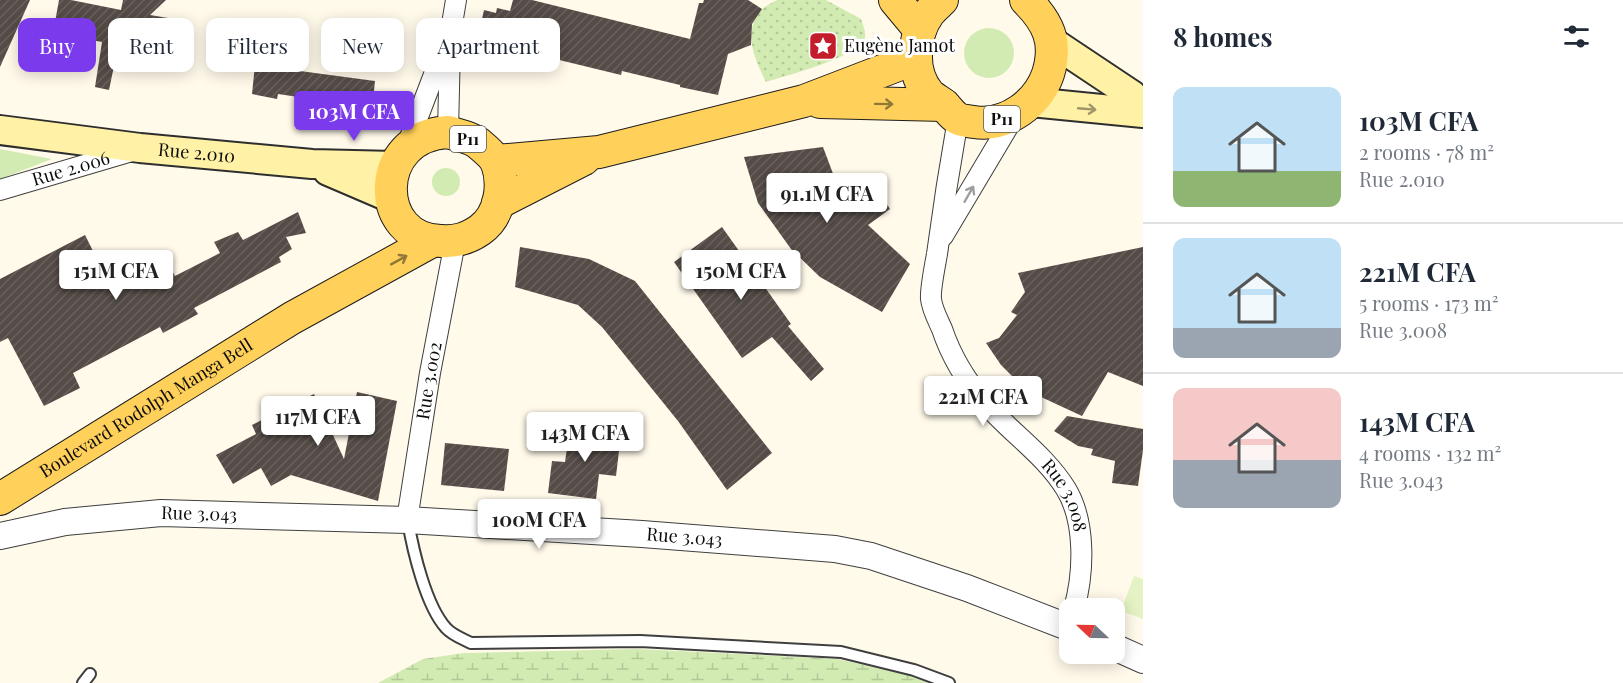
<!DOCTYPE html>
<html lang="en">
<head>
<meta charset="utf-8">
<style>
  :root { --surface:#fff; --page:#f2f2f3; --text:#1f2937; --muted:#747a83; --line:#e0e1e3; --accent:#7c3aed }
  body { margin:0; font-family:"Playfair Display",serif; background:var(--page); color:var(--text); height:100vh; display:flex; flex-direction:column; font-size:22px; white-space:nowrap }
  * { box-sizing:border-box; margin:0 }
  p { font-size:20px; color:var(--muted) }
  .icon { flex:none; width:33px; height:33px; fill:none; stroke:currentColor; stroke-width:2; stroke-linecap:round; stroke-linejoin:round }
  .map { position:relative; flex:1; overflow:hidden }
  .side { display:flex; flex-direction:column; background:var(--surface); width:480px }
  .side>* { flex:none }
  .banner { position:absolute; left:18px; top:18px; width:570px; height:54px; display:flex; gap:12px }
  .needle { width:39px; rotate:292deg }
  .tools { position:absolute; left:1059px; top:598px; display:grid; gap:12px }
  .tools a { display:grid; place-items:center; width:66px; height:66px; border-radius:12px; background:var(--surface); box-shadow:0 3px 15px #0003; font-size:30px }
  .price { position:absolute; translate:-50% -51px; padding:0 14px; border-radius:6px; background:#fff; color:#222; font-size:20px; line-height:39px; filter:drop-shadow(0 2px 3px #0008) }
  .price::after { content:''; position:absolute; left:50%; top:36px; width:18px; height:14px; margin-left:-9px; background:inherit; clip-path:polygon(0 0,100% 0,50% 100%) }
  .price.current { background:var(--accent); color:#fff }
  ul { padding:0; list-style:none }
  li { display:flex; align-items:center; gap:18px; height:150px; padding:0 30px }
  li+li { border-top:2px solid var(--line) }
  li span { display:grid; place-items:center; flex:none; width:168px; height:120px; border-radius:12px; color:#555 }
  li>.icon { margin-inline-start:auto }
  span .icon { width:72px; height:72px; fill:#fffc; stroke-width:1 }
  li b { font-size:26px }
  h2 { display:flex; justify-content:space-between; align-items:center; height:72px; padding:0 30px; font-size:26px }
  .pill { padding:0 21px; border-radius:12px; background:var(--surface); box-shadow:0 3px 15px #0003; font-size:21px; line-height:54px }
  .pill.current { background:var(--accent); color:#fff }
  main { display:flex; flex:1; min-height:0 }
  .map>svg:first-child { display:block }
  .grass { fill:url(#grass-dots) }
  .wetland { fill:url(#wetland-marsh) }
  .garden { fill:#d2ebb2 }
  .pitch { fill:#e4f2c4 }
  .building { fill:url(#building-hatch) }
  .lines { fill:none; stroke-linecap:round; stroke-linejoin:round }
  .service-casing { stroke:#3f3f3f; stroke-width:14 }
  .minor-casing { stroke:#3f3f3f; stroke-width:22 }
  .tertiary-casing { stroke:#3f3f3f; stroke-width:28 }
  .secondary-casing { stroke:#2e2e2e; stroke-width:32 }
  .primary-casing { stroke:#1d1d1d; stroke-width:34 }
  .service { stroke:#fff; stroke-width:10 }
  .minor { stroke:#fff; stroke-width:20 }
  .tertiary { stroke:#fff; stroke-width:26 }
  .secondary { stroke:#fff1a5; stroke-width:28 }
  .primary { stroke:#ffd05a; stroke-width:32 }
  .oneway { stroke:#927837 }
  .oneway2 { stroke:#9e9568 }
  .oneway3 { stroke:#9e9e9e }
  .labels { text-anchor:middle; stroke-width:6; stroke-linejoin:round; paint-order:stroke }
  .shield { fill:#fff; stroke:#555; stroke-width:1.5 }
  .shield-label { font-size:16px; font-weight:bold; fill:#0c0c0c }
  .poi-label { font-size:18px; fill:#0c0c0c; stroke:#fff; text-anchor:start }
  .street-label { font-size:18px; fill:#0c0c0c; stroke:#fff }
</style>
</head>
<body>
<main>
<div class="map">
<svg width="1143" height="683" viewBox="0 0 1143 683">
  <defs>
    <pattern id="grass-dots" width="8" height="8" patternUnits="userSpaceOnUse" patternTransform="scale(1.5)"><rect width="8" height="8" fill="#d2ebb2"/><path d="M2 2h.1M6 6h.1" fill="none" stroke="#b3c898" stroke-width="1.8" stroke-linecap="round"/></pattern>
    <pattern id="wetland-marsh" width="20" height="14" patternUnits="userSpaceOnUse" patternTransform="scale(1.5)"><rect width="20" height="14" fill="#d2ebb2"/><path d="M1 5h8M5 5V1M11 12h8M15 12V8" fill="none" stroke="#b3c898"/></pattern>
    <pattern id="building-hatch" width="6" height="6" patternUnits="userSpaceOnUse" patternTransform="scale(1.5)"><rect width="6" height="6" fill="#554c47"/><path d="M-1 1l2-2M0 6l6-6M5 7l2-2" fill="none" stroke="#68615d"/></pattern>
  </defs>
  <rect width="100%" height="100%" fill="#fffaea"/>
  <path class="grass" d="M777 0H826L861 19C863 25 866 32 865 38 859 57 785 76 766 82 755 60 742 32 761 10 765 6 772 3 777 0Z"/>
  <path class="wetland" d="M636 649 837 659 908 675 930 683H378L423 659 464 653Z"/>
  <g class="garden">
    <circle cx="989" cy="53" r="25"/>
    <path d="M0 149 52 159 0 179Z"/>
    <circle cx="446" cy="182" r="14"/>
  </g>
  <path class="pitch" d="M1134 576 1143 579V619L1121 611Z"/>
  <g class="building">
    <path d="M0 0H30L0 67Z"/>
    <path d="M59 0H71L121 10 123 0H166L150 15 168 18 161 61 117 52 109 90 95 87 102 42 53 33Z"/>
    <path d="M513 0H532L690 39 699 3H703L704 0H748L762 9 752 24 751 45 728 54 718 95 680 87V85L622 71 621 75 514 49 515 44 490 38V35L479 32 484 10 496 13 497 8 510 11Z"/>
    <path d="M255 65 375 81 372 110 356 108V114L318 109 319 100 278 94 277 99 252 94Z"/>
    <path d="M823 147 835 179 853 206 878 190 890 209 868 225 910 264 882 312 820 277 791 249 758 203 744 157Z"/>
    <path d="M298 212 306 233 286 237 292 249 279 257 281 262 194 308 198 314 189 319 163 333 160 327 73 373 80 388 44 406 8 338 0 342V279L85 235 99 263 110 258 115 268 147 250 161 272 170 267 175 276 220 253 214 242 238 232 243 240Z"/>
    <path d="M722 227 791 324 788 326 824 369 811 381 772 337 742 358 674 262Z"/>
    <path d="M520 247 589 259 635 281 772 453 727 490 678 421 602 327 578 305 515 287Z"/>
    <path d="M1143 247V386L1108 372 1082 416 1026 390 1001 365 986 343 999 338 1017 315 1011 312 1025 292 1018 273Z"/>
    <path d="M357 392 397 401 378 501 291 475 271 486 261 468 233 484 216 455 256 434 252 425 314 394 344 459Z"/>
    <path d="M1067 416 1143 429V450L1138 486 1112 483 1115 461 1091 455 1093 449 1078 446 1054 431Z"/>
    <path d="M570 428 621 434 616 476 599 474 596 499 548 493 552 461 565 462Z"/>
    <path d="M445 443 509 449 504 491 441 485Z"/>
  </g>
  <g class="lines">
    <g class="service-casing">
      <g id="service">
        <path d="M408 521C413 551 426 606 446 628 452 635 463 639 471 643L640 641 841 652 914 670 949 683"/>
        <path d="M83 683 90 674"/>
      </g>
    </g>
    <g class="minor-casing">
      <g id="minor">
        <path id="s1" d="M958 119C950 164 943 209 937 254 935 266 930 289 931 299 932 309 938 320 942 329 951 356 967 382 985 403 1011 433 1045 455 1066 489 1086 522 1084 573 1074 609"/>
        <path d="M448 132 450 45"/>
        <path d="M406 148 451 30 456 0"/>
        <path id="s2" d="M0 190 132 151"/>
        <path d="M943 236 1015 115"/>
        <path id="s3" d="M407 520 430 373 455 242"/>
      </g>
    </g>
    <g class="tertiary-casing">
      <g id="tertiary">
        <path id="s4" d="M0 536 65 522 161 513 407 520 642 534 835 549 871 556 967 588 1070 628"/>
        <path d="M1114 647 1143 660"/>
      </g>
    </g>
    <g class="secondary-casing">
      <g id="secondary">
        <path d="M1051 41 1132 95 1143 106"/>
        <path d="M1031 102 1143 113"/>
        <path id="s5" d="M0 130 140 148 312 164 395 166"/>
        <path d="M328 171 391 198"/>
      </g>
    </g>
    <g class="primary-casing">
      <g id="primary">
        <path d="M895 0 920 30"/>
        <path d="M942 0C938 4 933 8 929 13 913 35 910 72 929 94 933 98 939 101 944 105 948 109 952 115 957 118 961 121 969 121 974 122 1007 127 1038 103 1048 74 1058 42 1048 22 1026 0"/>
        <path d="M820 102 944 105"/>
        <path d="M448 132C457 135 470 137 478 143 484 148 494 156 497 163 505 186 500 216 480 230 467 239 456 242 441 241 374 240 372 136 448 132Z"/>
        <path d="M496 161 599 152 804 101 916 58"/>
        <path d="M498 203 584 159"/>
        <path id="s6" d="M0 499 292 318 432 241"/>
      </g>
    </g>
    <use href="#service" class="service"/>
    <use href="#minor" class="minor"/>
    <use href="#tertiary" class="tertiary"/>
    <use href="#secondary" class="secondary"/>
    <use href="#primary" class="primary"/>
  </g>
  <defs><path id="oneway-shaft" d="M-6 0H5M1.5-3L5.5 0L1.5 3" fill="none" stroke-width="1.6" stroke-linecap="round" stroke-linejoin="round" transform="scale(1.5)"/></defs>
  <g class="oneway">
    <use href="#oneway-shaft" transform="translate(884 104) rotate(1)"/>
    <use href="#oneway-shaft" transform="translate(399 260) rotate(-29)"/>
  </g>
  <use class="oneway2" href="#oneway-shaft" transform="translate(1087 109) rotate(5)"/>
  <use class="oneway3" href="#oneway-shaft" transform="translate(969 194) rotate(-60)"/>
  <defs>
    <g id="sight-square" transform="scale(1.5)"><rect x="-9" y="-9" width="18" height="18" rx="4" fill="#c31c2b" stroke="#fff"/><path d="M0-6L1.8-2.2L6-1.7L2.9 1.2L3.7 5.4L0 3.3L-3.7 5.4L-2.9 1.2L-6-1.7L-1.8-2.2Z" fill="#fff"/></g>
  </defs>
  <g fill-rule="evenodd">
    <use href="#sight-square" x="823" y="46"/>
  </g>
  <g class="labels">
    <g class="shield">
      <rect x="984" y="106" width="36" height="26" rx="4.5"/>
      <rect x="450" y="126" width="36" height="26" rx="4.5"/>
    </g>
    <g class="shield-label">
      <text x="1002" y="125">P11</text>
      <text x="468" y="145">P11</text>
    </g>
    <g class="poi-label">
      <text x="844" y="52">Eugène Jamot</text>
    </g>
    <g class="street-label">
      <text dy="6" stroke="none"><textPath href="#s5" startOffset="198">Rue 2.010</textPath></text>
      <text dy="6" stroke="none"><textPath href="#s2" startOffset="74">Rue 2.006</textPath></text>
      <text dy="6" stroke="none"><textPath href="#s3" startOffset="141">Rue 3.002</textPath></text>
      <text dy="6" stroke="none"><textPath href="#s6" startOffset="172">Boulevard Rodolph Manga Bell</textPath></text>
      <text dy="6" stroke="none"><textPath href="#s1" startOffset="424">Rue 3.008</textPath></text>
      <text dy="6" stroke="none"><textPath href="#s4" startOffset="201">Rue 3.043</textPath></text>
      <text dy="6" stroke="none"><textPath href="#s4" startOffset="687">Rue 3.043</textPath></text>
    </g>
  </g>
</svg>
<div class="tools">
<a><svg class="needle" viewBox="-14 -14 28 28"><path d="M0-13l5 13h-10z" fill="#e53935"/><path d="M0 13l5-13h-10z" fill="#747a83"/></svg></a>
</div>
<b class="price current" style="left:354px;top:142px">103M CFA</b>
<b class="price" style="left:827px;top:224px">91.1M CFA</b>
<b class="price" style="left:116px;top:301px">151M CFA</b>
<b class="price" style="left:741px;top:301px">150M CFA</b>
<b class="price" style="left:983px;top:427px">221M CFA</b>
<b class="price" style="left:318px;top:447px">117M CFA</b>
<b class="price" style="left:585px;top:463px">143M CFA</b>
<b class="price" style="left:539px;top:550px">100M CFA</b>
<div class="banner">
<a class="pill current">Buy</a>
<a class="pill">Rent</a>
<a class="pill">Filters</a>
<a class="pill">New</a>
<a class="pill">Apartment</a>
</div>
</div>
<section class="side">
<h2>8 homes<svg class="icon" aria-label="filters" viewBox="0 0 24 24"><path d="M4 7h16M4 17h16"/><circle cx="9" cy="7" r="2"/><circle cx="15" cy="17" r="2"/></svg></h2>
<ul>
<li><span style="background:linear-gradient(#bfe0f5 70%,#8fb573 0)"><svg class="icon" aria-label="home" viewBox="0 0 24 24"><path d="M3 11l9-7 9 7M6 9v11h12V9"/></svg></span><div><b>103M CFA</b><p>2 rooms · 78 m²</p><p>Rue 2.010</p></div></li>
<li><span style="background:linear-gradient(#bfe0f5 75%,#9aa5b1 0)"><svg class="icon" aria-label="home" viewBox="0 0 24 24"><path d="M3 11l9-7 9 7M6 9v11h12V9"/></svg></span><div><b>221M CFA</b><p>5 rooms · 173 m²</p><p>Rue 3.008</p></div></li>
<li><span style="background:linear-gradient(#f6c9c9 60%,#9aa5b1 0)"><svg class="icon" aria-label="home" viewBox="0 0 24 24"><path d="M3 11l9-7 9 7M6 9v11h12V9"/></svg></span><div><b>143M CFA</b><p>4 rooms · 132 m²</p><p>Rue 3.043</p></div></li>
</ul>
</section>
</main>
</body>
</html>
